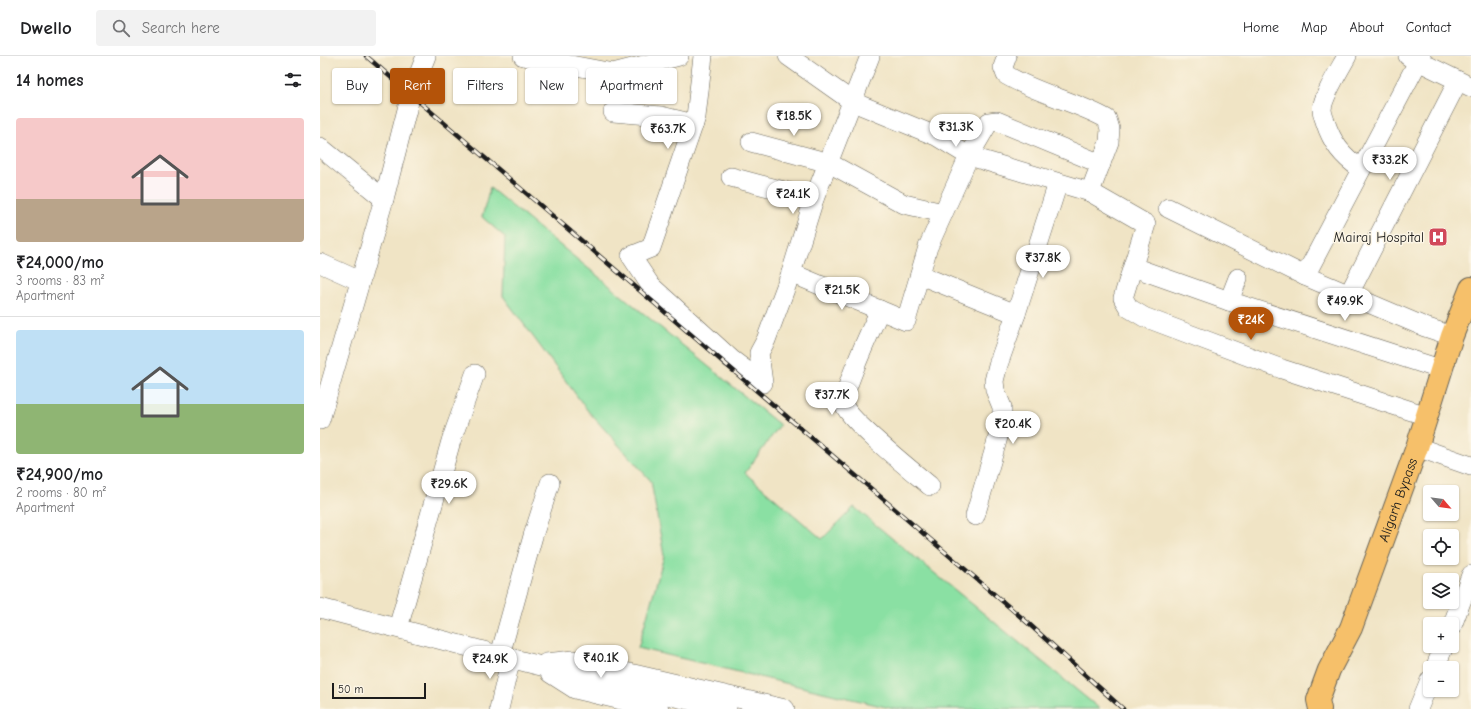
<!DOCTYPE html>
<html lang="en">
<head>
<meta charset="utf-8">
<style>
  :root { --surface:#fff; --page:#f2f2f2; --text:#202124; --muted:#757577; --line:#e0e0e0; --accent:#b45309 }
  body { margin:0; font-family:"Comic Neue",sans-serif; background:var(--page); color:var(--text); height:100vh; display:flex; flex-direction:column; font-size:15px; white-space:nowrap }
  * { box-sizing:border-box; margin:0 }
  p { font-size:13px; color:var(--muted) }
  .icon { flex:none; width:22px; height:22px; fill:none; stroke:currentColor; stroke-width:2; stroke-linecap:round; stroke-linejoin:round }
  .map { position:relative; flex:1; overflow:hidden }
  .sheet { display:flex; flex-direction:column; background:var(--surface); width:320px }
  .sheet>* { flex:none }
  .guide { position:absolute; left:12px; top:12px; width:380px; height:36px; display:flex; gap:8px }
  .needle { width:26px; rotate:118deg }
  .controls { position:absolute; left:1103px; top:429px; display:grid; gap:8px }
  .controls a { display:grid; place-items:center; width:36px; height:36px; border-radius:4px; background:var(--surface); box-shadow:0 1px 3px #0004; font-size:20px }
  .scale { position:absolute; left:12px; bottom:10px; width:94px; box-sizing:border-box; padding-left:4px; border:2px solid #1c1c1c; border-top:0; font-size:11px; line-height:14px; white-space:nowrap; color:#1c1c1c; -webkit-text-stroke:3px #fcf5e5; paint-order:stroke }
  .price { position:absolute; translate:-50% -34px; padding:0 9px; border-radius:14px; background:#fff; color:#222; font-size:13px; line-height:26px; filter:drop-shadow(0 1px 2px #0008) }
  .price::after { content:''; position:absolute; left:50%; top:24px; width:12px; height:9px; margin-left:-6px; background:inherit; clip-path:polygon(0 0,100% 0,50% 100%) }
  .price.on { background:var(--accent); color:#fff }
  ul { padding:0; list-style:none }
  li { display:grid; align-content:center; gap:8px; height:212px; padding:0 16px }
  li+li { border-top:1px solid var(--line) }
  li span { display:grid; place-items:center; height:124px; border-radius:4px; color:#555 }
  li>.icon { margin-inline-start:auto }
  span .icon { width:72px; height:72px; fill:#fffc; stroke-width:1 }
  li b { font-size:17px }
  h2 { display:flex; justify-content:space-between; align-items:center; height:48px; padding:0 16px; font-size:17px }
  .chip { padding:0 14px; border-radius:4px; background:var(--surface); box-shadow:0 1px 3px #0004; font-size:14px; line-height:36px }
  .chip.on { background:var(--accent); color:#fff }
  header { display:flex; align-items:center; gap:24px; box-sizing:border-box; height:56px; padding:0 20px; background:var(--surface); border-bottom:1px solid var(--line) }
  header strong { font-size:19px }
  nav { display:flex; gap:22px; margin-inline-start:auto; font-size:14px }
  .search { width:280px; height:36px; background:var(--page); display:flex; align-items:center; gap:10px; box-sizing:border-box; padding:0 14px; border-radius:4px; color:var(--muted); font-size:15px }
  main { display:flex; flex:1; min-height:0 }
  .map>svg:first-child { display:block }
  .green { fill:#8ae0a3; stroke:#537e60 }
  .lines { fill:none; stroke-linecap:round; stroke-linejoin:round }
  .minor-casing { stroke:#666257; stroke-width:20 }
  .major-casing { stroke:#666257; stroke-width:24 }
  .minor { stroke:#fff; stroke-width:19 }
  .major { stroke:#f6c06b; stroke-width:22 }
  .rail-casing { stroke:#1c1c1c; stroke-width:4.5 }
  .rail { stroke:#fcf5e5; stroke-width:3; stroke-dasharray:9; stroke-linecap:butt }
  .labels { text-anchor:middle; stroke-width:3; stroke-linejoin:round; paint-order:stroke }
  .poi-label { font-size:14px; fill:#1c1c1c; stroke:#fcf5e5; text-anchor:end }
  .street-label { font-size:14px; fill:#1c1c1c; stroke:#fcf5e5 }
</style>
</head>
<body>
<header>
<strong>Dwello</strong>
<div class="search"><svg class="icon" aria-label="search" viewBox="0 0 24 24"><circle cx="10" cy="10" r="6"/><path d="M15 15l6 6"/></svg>Search here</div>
<nav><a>Home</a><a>Map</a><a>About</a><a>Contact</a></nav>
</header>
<main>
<section class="sheet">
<h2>14 homes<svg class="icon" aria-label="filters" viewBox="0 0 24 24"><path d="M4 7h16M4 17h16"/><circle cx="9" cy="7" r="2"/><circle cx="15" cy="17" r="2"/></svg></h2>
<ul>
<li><span style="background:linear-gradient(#f6c9c9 65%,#b9a48a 0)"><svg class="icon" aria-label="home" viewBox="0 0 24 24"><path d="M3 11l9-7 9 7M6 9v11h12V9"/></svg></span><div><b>₹24,000/mo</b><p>3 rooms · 83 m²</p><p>Apartment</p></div></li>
<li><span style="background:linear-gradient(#bfe0f5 60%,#8fb573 0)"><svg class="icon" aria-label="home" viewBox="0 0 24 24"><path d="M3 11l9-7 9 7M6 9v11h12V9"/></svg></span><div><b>₹24,900/mo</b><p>2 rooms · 80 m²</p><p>Apartment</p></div></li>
</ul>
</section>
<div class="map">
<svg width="1151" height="653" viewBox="0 0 1151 653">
  <rect width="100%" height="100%" fill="#fcf5e5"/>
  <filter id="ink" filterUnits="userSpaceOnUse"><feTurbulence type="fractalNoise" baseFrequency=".025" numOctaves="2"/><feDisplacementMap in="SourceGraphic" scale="8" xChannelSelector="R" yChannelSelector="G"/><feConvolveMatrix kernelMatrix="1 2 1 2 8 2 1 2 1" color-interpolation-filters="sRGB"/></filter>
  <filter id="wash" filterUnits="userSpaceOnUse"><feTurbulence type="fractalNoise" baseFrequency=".012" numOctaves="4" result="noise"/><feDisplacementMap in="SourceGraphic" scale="16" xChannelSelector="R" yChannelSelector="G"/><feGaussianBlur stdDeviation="0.9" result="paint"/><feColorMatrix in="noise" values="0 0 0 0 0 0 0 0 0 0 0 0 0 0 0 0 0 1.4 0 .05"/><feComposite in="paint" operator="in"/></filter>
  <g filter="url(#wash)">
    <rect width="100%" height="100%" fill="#f0e4c5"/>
    <path class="green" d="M170 132 460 369 425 417 502 483 534 451 780 653H574L318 592 344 500 331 425 268 355 183 240 185 181 162 161Z"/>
  </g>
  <g filter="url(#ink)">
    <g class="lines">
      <g class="minor-casing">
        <g id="minor">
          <path d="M203 0 293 17 359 0"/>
          <path d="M383 0 376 61 331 192 311 200 331 230 411 303 443 327 439 297 446 284 471 217 494 143 550 0"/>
          <path d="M468 0 533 46 616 80 649 100 770 136"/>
          <path d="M687 0 683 11 686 19C718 38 755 45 787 63L790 73 789 86 770 136 826 168 803 242 809 252 824 261 962 313 1107 360"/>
          <path d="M1027 0C1020 13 1003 40 1002 53 1002 57 1004 62 1005 65 1012 87 1022 100 1041 113"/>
          <path d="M1088 0 1151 31"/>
          <path d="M293 56 341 60 374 68"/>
          <path d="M431 86 509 107 584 148 623 157"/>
          <path d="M0 91 64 143"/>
          <path d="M411 121 494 143"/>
          <path d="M848 152 985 220 1101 0"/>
          <path d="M0 207 40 225"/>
          <path d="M813 211 909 245"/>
          <path d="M471 217 586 265 608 191 649 100 669 66 677 65 781 108"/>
          <path d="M600 219 696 258"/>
          <path d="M985 220 1105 271 1132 280"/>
          <path d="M918 222 909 245 1123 314"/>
          <path d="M1029 238 1138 25"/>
          <path d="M560 254C553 269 522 336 524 348 526 362 596 418 610 430"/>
          <path d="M0 364 64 143 91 38 106 0"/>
          <path d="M1097 391 1151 410"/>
          <path d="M655 460 677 385 682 365V351L675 334 674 325 678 309 696 258 738 127"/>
          <path d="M0 552 217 609 407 653"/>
          <path d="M1132 570 1151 519"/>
          <path d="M78 572 131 385 155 318"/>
          <path d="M180 599 213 480 230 427"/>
          <path d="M226 607 253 604 465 653"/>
          <path d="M1115 612 1124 590"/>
          <path d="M230 617 255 633 339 653"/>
          <path d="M179 653 191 602"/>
          <path d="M1098 653 1110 624"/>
        </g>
      </g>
      <g class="major-casing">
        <g id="major">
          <path id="s1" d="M1000 653 998 644 1009 614 1031 572 1097 391 1132 280 1151 232"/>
        </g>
      </g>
      <use href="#minor" class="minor"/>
      <use href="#major" class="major"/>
      <g class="rail-casing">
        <path id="rail" d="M46 0 709 568 803 653"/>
      </g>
      <use href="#rail" class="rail"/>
    </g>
  </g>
  <defs>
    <g id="hospital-square" transform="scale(1)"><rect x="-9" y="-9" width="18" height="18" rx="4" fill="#d1495b" stroke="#fcf5e5"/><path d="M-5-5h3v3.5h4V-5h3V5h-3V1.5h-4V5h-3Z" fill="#fff"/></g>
  </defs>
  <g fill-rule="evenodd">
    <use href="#hospital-square" x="1118" y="181"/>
  </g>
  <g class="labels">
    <g class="poi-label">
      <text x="1104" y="186">Mairaj Hospital</text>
    </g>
    <g class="street-label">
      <text dy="5" stroke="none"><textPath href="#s1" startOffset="225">Aligarh Bypass</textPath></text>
    </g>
  </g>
</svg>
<div class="controls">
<a><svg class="needle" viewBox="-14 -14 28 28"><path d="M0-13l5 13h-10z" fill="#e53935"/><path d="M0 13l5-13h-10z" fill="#757577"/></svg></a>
<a><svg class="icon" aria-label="locate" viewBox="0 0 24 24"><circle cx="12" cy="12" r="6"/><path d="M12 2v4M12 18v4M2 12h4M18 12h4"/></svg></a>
<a><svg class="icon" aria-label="layers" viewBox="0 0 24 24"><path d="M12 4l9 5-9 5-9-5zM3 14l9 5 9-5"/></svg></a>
<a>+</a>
<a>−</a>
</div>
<div class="scale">50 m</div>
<b class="price" style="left:474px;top:81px">₹18.5K</b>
<b class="price" style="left:636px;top:92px">₹31.3K</b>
<b class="price" style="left:348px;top:94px">₹63.7K</b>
<b class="price" style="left:1070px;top:125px">₹33.2K</b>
<b class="price" style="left:473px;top:159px">₹24.1K</b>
<b class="price" style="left:723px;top:223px">₹37.8K</b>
<b class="price" style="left:522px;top:255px">₹21.5K</b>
<b class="price" style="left:1025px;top:266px">₹49.9K</b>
<b class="price on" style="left:931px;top:285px">₹24K</b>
<b class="price" style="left:512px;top:360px">₹37.7K</b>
<b class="price" style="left:693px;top:389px">₹20.4K</b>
<b class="price" style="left:129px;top:449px">₹29.6K</b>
<b class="price" style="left:281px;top:623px">₹40.1K</b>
<b class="price" style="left:170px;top:624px">₹24.9K</b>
<div class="guide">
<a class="chip">Buy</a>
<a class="chip on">Rent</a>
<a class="chip">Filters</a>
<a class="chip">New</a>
<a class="chip">Apartment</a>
</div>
</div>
</main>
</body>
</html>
